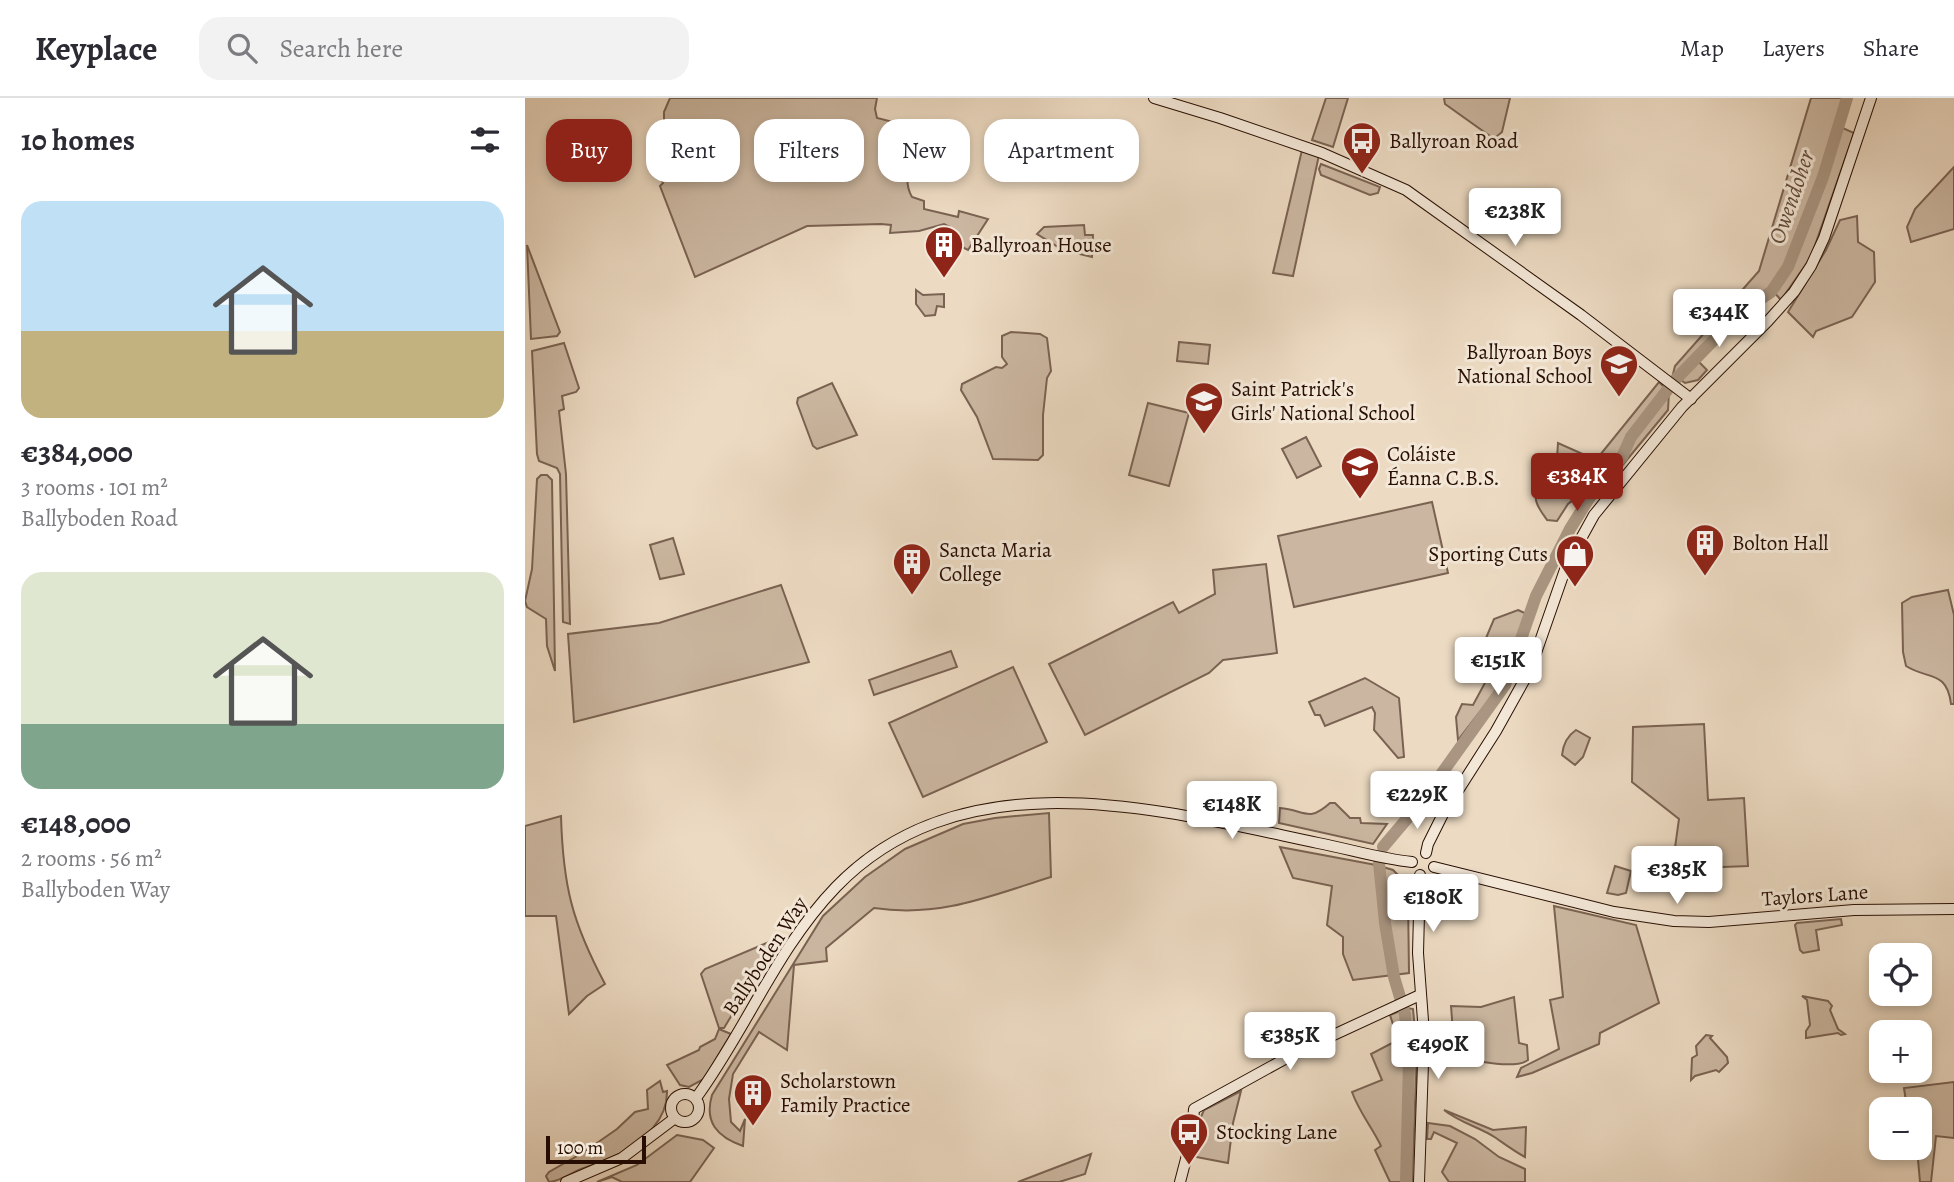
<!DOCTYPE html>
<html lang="en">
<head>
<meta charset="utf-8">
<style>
  :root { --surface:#fff; --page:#f2f2f3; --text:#2b2b33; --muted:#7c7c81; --line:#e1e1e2; --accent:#8f2418 }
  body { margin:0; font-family:Alegreya,serif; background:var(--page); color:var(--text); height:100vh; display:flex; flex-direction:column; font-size:26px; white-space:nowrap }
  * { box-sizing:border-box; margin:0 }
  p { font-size:23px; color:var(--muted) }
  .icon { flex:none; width:38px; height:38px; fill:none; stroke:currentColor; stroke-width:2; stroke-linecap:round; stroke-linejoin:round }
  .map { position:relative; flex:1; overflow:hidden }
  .drawer { display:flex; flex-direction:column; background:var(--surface); width:525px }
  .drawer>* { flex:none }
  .top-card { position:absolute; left:21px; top:21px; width:665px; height:63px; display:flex; gap:14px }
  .controls { position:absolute; left:1344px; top:845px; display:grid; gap:14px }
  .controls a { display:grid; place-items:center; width:63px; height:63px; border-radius:14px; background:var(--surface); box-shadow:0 4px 10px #0003; font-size:35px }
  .scale { position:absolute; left:21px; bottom:18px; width:100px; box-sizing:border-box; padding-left:7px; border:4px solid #280e02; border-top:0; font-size:19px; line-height:24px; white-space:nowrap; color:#280e02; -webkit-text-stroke:5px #f3e7d7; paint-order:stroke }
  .price { position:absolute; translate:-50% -60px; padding:0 16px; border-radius:7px; background:#fff; color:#222; font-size:23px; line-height:46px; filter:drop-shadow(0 2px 4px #0008) }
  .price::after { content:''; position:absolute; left:50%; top:42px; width:21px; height:16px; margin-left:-10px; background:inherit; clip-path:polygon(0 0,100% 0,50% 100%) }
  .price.on { background:var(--accent); color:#fff }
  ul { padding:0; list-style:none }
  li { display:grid; align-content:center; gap:14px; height:371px; padding:0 21px }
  li span { display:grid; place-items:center; height:217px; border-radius:21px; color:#555 }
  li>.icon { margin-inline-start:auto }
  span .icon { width:126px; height:126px; fill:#fffc; stroke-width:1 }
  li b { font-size:30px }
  h2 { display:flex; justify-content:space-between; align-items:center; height:84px; padding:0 21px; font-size:30px }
  .chip { padding:0 24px; border-radius:21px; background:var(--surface); box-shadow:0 4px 10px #0003; font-size:24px; line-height:63px }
  .chip.on { background:var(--accent); color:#fff }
  header { display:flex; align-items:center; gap:42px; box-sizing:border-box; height:98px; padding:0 35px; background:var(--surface); border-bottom:2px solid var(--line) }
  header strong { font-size:33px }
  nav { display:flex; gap:38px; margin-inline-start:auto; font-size:24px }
  .search { width:490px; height:63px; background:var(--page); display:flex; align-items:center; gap:18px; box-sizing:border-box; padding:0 24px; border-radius:21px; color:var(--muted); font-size:26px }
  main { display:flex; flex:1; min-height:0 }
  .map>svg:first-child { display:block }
  .green { fill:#cbb7a1; stroke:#7a6252; stroke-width:2 }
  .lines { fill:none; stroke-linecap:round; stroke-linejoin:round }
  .river { stroke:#a99581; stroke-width:12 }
  .secondary-casing { stroke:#280e02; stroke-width:12 }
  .secondary { stroke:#f3e7d7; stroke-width:10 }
  .labels { text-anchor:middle; stroke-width:6; stroke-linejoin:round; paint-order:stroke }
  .poi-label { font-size:21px; fill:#280e02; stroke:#f3e7d7; text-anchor:start }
  .street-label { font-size:21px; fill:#280e02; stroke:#f3e7d7 }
  .water-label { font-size:23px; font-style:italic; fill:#624b3b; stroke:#f3e7d7 }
</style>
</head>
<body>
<header>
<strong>Keyplace</strong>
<div class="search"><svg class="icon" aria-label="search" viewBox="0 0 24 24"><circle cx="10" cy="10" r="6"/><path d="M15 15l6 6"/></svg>Search here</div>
<nav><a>Map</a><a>Layers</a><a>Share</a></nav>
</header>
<main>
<section class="drawer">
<h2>10 homes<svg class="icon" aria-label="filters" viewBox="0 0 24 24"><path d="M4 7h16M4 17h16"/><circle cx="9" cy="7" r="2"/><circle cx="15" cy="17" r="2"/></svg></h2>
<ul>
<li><span style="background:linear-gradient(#bfe0f5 60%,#c2b280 0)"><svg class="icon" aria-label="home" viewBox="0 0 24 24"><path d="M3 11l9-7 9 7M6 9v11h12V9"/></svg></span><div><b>€384,000</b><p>3 rooms · 101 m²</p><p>Ballyboden Road</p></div></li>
<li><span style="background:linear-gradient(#dfe7d0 70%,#7fa58c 0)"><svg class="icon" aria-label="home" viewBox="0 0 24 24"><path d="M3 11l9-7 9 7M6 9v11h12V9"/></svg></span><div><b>€148,000</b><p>2 rooms · 56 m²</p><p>Ballyboden Way</p></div></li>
</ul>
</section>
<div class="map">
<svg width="1429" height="1084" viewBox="0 0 1429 1084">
  <rect width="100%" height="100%" fill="#ecdac2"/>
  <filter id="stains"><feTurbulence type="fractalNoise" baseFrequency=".00286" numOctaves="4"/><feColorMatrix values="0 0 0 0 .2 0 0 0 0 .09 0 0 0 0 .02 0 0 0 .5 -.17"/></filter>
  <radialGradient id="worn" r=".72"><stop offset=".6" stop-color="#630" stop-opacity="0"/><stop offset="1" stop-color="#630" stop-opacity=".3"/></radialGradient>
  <g class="green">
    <path d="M145 0H352L350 11 352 20 396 31V36C389 57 375 78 387 99L399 103V111L433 119 434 113 463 121 443 152 439 150 425 129 419 126 394 133 365 135 366 127 356 126 282 128 170 179 135 88 138 85 130 66 139 61V14Z"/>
    <path d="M801 0H823L808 49 787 42Z"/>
    <path d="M919 0H985L977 34 971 39 965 38 920 6Z"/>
    <path d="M1286 0H1322L1313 28 1329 35 1286 159 1256 202 1248 193 1214 216 1170 260 1182 272 1173 282 1160 285 1148 276 1150 268 1234 173Z"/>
    <path d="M777 52 794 57 768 178 748 175Z"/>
    <path d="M796 66 855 89 853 95 845 97 796 77 794 71Z"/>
    <path d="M1429 69V131L1386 144 1382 129 1390 111Z"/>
    <path d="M1332 118 1333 144 1349 154 1350 184 1327 219 1291 233 1288 239 1263 214 1301 152 1315 122Z"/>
    <path d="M559 127 560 137H568L567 159 538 152 512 136 519 129Z"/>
    <path d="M2 147 35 234 32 238 6 241Z"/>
    <path d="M391 192 398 197 419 196V209L412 208 410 217 400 218 391 206Z"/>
    <path d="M486 234 515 236 522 240 526 273 522 280 518 317V357L513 362 468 361 452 319 436 292 437 286 471 269 477 270 482 266 477 259V238Z"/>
    <path d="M654 244 685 247 683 266 652 263Z"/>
    <path d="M39 245 54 290 51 294 37 298 39 311 34 313 41 376 45 526 38 524 35 376 32 370 14 363 12 356 7 253Z"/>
    <path d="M1134 284 1144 294 1143 312 1063 409 1047 403 1043 406 1032 423 1022 422C1018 416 1012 409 1011 402 1009 390 1013 368 1023 360L1032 361 1033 345 1071 362Z"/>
    <path d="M307 285 332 337 292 351 288 348 272 305 273 300Z"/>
    <path d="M623 305 664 315 644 388 604 377Z"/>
    <path d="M781 339 796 368 772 380 757 351Z"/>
    <path d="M16 377H22L27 382 30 573 22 548 21 521 2 509 0 503 7 471 12 381Z"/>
    <path d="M907 404 923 475 769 509 753 438Z"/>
    <path d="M148 440 159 476 135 481 125 447Z"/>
    <path d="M741 466 752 555 698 562 684 575 560 637 524 566 648 504 654 515 690 496 688 472Z"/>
    <path d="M256 487 284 564 49 624 43 536 134 525Z"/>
    <path d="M1423 492 1429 517V606H1426C1422 572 1403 582 1381 568L1378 554 1377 505 1387 499Z"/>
    <path d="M993 512 1006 518 984 576 933 642 931 619 937 606 948 607 974 559C977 548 970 545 961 540L969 521Z"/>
    <path d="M426 553 432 569 349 597 344 582Z"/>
    <path d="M488 569 522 644 398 699 364 625Z"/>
    <path d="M840 580 874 600 879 659 873 660 849 632 850 615 847 609 800 628 795 617H790L784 604Z"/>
    <path d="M1179 626 1183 702 1219 700 1223 768 1147 771 1154 721 1107 684 1108 629Z"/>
    <path d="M1051 632 1065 640 1058 659 1050 667 1037 657C1038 647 1042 638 1051 632Z"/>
    <path d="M805 705H810L825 720H835L836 725 862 726 848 746 754 725 755 710C780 712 783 725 805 705Z"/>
    <path d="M524 715 526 779C465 798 415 820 349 810L301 850 302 863 269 867 262 952 234 934 208 976 204 1001 206 1024 215 1033 220 1021 218 1048C192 1039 179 1024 187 997L298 818 340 779 380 751 438 726 470 720Z"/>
    <path d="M36 718C38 788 47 824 80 886L62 898 44 916 31 818H0V728Z"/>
    <path d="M755 749 851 767 868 772 876 780 883 800 884 875 828 882 818 856V839L802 827 807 788 768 780Z"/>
    <path d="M1090 768 1106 773 1101 795 1093 797 1082 795Z"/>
    <path d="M1029 808 1111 827 1134 905 1075 935 1074 946 1007 975 992 979 996 970 1034 951 1025 902 1038 899Z"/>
    <path d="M1316 821 1317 827 1291 832 1294 852 1278 855 1275 852 1270 827 1272 825Z"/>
    <path d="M244 844 249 847 199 930H194L176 876 180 871Z"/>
    <path d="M1277 898 1303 903 1307 908 1305 912 1313 931 1320 936 1316 937 1313 935 1281 940V933L1285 927 1282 902Z"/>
    <path d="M989 899 994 945 1002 947 1003 962C990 972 948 962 930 960L926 908 956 909Z"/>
    <path d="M882 910 888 911 892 955 887 1084H865L850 1052 856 1048C847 1029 834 1014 827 994L857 982 846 956 873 942 865 917Z"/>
    <path d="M194 931 206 936 179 981 164 989 155 987 142 967 174 952 175 949 190 941Z"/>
    <path d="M1181 937 1187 938 1185 940 1202 959 1203 965 1194 974 1191 972 1170 978 1166 982 1167 960 1172 957 1171 948Z"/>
    <path d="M135 983 138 994 142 993C143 1026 111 1048 85 1061 75 1066 64 1067 54 1072 43 1077 36 1083 24 1084L21 1078 24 1074 59 1054 92 1031 110 1014 123 1011 122 992Z"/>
    <path d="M1429 984V1040L1411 1038 1406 1084H1395L1392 1050H1395V1012L1382 1011 1379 990Z"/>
    <path d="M716 993 708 1025 703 1065 666 1058 672 1028 679 1012Z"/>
    <path d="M919 1012 968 1032 1001 1029 1000 1059C989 1053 981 1047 971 1040 955 1029 935 1025 919 1012Z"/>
    <path d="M903 1025 925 1028 950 1041 974 1059 1000 1071V1084H924L917 1074 932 1045 909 1034 906 1041H902Z"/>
    <path d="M152 1037 178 1042 189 1050 165 1084H97L87 1079 72 1084 112 1067Z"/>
    <path d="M566 1056 560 1076 534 1084H493Z"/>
  </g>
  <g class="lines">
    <g class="river">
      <path d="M858 749 897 703 980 587 1011 498 1045 431 1068 394 1097 359 1106 339 1150 282 1215 215 1246 194 1263 169 1298 79 1322 0"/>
      <path d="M854 765 860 825 869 879 880 916 884 963 881 1084"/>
    </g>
    <g class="secondary-casing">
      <g id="secondary">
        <path d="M629 0 695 20 797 55 881 92 1056 217 1166 301"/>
        <path d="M901 755 903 746 918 716 971 633 1005 572 1042 466 1069 417 1157 309 1243 223 1269 194 1286 168 1299 140 1346 0"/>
        <path d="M909 769 1089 814 1149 823 1184 824 1329 812 1429 811"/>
        <circle cx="160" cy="1010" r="14"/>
        <path d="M171 1000C221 932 252 850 311 789 439 657 636 712 793 745 824 751 856 761 887 764"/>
        <path d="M41 1084 97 1060 150 1020"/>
        <path d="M655 1084 667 1038 669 1011 776 952 895 897"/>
        <path d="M894 1084 899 936 893 855 895 777"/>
      </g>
    </g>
    <use href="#secondary" class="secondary"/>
  </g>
  <defs>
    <g id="bus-pin" transform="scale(2.0125)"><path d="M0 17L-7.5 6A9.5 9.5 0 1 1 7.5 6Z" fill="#8f2418" stroke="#f3e7d7"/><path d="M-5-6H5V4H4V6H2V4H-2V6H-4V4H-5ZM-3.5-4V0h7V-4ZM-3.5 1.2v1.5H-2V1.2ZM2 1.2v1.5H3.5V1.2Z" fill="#fff"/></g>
    <g id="building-pin" transform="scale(2.0125)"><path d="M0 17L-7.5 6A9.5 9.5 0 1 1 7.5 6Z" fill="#8f2418" stroke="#f3e7d7"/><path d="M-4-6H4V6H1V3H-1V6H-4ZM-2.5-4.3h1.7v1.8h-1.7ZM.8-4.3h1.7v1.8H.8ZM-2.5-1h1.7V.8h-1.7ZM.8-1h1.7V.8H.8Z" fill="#fff"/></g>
    <g id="school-pin" transform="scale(2.0125)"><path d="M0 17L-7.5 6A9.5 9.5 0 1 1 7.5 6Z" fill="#8f2418" stroke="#f3e7d7"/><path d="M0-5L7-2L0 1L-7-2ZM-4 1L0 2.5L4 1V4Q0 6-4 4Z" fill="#fff"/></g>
    <g id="shop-pin" transform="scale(2.0125)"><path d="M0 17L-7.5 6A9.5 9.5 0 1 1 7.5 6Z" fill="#8f2418" stroke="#f3e7d7"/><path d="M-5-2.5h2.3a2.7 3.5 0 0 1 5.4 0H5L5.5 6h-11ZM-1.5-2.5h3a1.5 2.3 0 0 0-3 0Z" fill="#fff"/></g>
  </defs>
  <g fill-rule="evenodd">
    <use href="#bus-pin" x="837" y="43"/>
    <use href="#building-pin" x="419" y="147"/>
    <use href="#school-pin" x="1094" y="266"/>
    <use href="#school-pin" x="679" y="303"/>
    <use href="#school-pin" x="835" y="368"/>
    <use href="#building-pin" x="1180" y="445"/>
    <use href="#shop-pin" x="1050" y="456"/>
    <use href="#building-pin" x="387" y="464"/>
    <use href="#building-pin" x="228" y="995"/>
    <use href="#bus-pin" x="664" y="1034"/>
  </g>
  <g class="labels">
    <g class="poi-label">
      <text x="864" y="50">Ballyroan Road</text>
      <text x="446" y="154">Ballyroan House</text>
      <text x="1067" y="261" text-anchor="end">Ballyroan Boys<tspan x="1067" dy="24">National School</tspan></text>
      <text x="706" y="298">Saint Patrick's<tspan x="706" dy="24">Girls' National School</tspan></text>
      <text x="862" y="363">Coláiste<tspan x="862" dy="24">Éanna C.B.S.</tspan></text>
      <text x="1207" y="452">Bolton Hall</text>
      <text x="414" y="459">Sancta Maria<tspan x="414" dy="24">College</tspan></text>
      <text x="1023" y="463" text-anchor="end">Sporting Cuts</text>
      <text x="255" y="990">Scholarstown<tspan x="255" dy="24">Family Practice</tspan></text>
      <text x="691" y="1041">Stocking Lane</text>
    </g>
    <g class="street-label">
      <text transform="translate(1290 797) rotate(-4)" y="7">Taylors Lane</text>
      <text transform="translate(240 858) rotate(-57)" y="7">Ballyboden Way</text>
    </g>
    <g class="water-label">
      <text transform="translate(1266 99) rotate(-71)" y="8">Owendoher</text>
    </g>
  </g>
  <rect width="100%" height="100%" filter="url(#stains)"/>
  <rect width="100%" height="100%" fill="url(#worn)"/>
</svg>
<div class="controls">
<a><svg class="icon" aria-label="locate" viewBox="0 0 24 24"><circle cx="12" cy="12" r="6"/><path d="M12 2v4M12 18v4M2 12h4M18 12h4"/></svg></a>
<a>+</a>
<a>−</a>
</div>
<div class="scale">100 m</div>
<b class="price" style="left:990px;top:150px">€238K</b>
<b class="price" style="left:1194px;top:251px">€344K</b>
<b class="price on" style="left:1052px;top:415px">€384K</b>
<b class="price" style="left:973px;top:599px">€151K</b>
<b class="price" style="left:892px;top:733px">€229K</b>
<b class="price" style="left:707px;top:743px">€148K</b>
<b class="price" style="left:1152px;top:808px">€385K</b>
<b class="price" style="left:908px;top:836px">€180K</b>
<b class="price" style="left:765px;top:974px">€385K</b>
<b class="price" style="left:913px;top:983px">€490K</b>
<div class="top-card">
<a class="chip on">Buy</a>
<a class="chip">Rent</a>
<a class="chip">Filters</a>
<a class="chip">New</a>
<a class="chip">Apartment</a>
</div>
</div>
</main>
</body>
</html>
